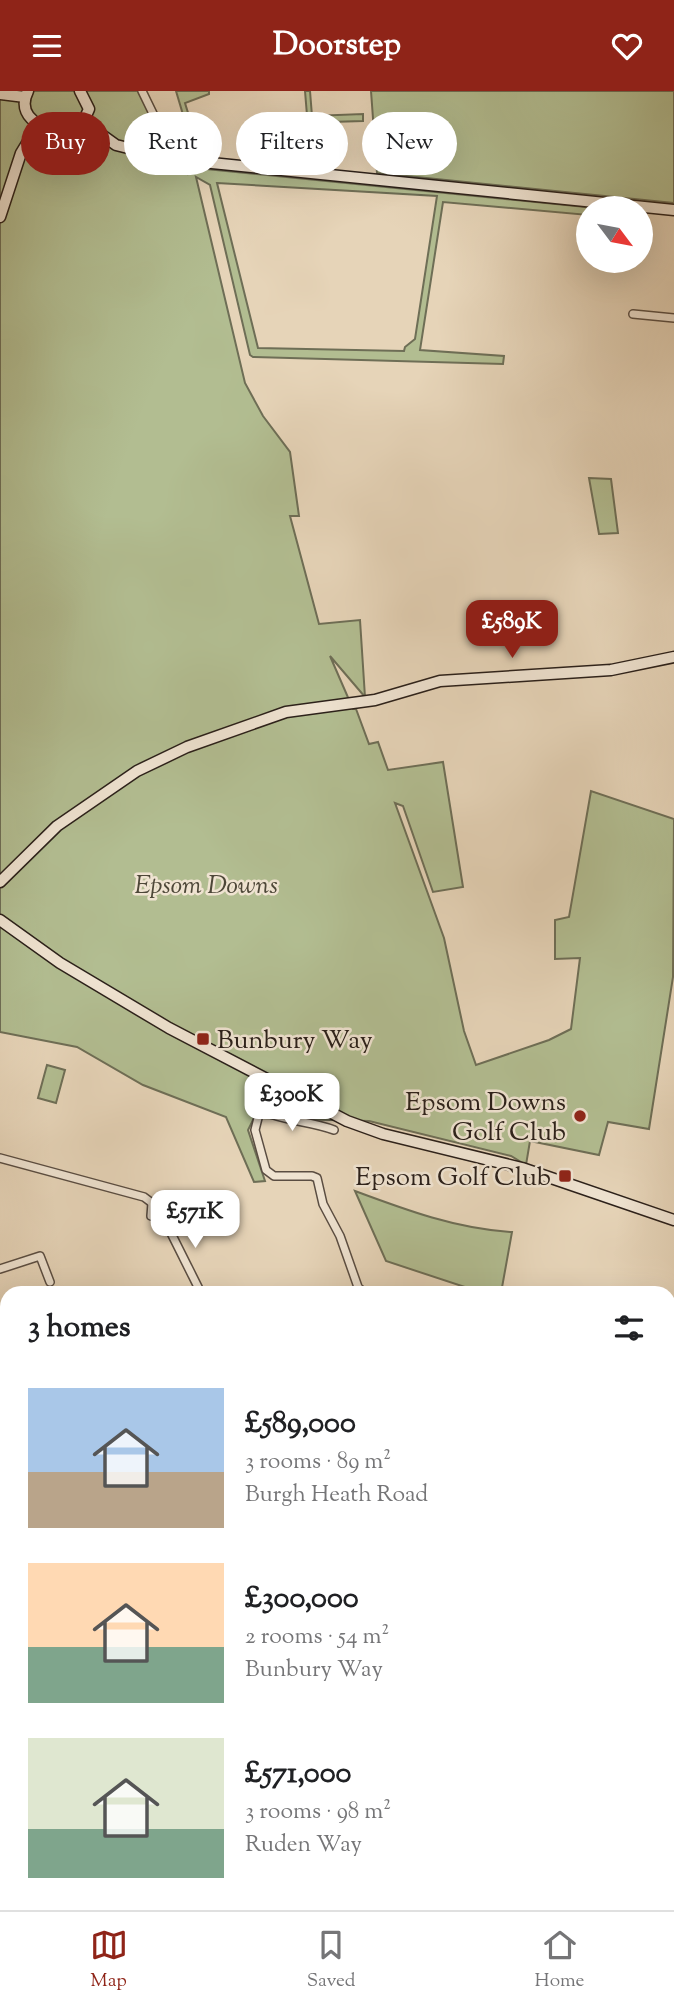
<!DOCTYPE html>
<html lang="en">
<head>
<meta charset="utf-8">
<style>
  :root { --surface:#fff; --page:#f2f2f2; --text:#202124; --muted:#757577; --line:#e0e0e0; --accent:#8f2418 }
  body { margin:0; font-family:"Sorts Mill Goudy",serif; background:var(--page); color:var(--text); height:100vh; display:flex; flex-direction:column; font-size:26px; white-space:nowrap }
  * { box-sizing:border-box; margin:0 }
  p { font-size:23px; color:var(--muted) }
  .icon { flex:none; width:38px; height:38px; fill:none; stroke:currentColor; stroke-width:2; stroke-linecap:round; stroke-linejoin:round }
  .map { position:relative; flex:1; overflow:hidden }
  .side { position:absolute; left:0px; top:1195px; width:676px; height:625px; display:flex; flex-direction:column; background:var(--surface); border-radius:21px 21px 0 0; box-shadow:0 7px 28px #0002 }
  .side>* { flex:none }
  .hud { position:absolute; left:21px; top:21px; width:634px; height:63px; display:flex; gap:14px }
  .needle { width:46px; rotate:122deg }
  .fabs { position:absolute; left:576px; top:105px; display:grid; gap:14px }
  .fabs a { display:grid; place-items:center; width:77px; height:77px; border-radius:50%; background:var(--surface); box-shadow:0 7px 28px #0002; font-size:35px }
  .price { position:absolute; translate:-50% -60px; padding:0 16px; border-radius:14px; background:#fff; color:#222; font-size:23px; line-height:46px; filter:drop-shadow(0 2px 4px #0008) }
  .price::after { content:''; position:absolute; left:50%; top:42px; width:21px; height:16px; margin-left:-10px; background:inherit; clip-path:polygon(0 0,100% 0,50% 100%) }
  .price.on { background:var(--accent); color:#fff }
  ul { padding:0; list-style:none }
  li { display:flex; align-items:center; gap:21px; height:175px; padding:0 28px }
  li span { display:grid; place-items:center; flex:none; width:196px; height:140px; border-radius:0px; color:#555 }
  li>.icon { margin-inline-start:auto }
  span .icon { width:84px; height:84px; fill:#fffc; stroke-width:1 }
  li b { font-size:30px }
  h2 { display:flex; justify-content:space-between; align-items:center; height:84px; padding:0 28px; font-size:30px }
  .chip { padding:0 24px; border-radius:32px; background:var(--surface); box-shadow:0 7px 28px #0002; font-size:24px; line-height:63px }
  .chip.on { background:var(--accent); color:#fff }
  header { display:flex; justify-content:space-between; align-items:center; height:91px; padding:0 28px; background:var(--accent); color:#fff; font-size:32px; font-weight:800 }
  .tab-bar { display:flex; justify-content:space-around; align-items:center; height:98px; border-top:2px solid var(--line); background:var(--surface); font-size:19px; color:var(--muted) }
  .tab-bar a { display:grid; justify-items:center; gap:4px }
  .tab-bar .on { color:var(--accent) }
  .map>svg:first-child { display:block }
  .green { fill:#b2bd91; stroke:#6e6e56; stroke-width:2; fill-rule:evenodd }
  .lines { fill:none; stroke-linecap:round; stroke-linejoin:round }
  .street-casing { stroke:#5a4d42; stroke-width:10 }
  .secondary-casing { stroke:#2b201a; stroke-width:13 }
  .primary-casing { stroke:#2b201a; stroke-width:14 }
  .highway-casing { stroke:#2b201a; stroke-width:16 }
  .street { stroke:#efe3d1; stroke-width:7 }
  .secondary { stroke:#efe3d1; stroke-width:10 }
  .primary { stroke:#e3ba7c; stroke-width:10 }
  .highway { stroke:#e3ba7c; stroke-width:12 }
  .rail-casing { stroke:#2b201a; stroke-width:4.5 }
  .rail { stroke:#efe3d1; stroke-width:2; stroke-dasharray:5; stroke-linecap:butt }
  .poi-dot { fill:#8f2418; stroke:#efe3d1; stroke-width:2.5 }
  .labels { text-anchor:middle; stroke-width:5; stroke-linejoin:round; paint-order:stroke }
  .park-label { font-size:26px; font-style:italic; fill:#4d4738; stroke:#efe3d1 }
  .poi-label { font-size:26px; fill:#2b201a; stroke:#efe3d1; text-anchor:end }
</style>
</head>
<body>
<header><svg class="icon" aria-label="menu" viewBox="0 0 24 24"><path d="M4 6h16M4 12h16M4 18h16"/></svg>Doorstep<svg class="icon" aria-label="heart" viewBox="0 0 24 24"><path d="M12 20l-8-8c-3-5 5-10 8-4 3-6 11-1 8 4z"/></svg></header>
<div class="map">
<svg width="674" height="1819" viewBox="0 0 674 1819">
  <rect width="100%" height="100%" fill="#e6d4b8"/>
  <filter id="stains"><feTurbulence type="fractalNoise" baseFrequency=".00286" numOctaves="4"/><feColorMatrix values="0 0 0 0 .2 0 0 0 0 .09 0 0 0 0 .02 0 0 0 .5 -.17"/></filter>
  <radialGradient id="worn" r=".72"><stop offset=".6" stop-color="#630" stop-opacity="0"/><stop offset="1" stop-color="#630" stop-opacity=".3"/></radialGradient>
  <g class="green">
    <path d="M0 0H138L181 82 187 83 186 76 596 117H588V124L443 111 420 259 504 265 503 273 253 266 250 264 210 94 196 86 245 292 263 325 290 361 299 425H290L319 533 360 529 365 606 330 565 353 618H356L369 653 378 651 388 679 443 671 463 796 433 801 403 715 395 712 444 847 464 940 476 974 549 949 571 938 580 867 555 868V829L569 826 591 700 674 728 673 886 649 1038 608 1031 599 1064 530 1050 526 1074 511 1065 369 1030 254 1027 248 1039 265 1090 254 1091 226 1026 143 994 77 956 0 941ZM217 92 437 105 415 248 405 256 404 260 258 257Z"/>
    <path d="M176 0H209V3L185 12 201 64H195Z"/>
    <path d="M305 0H310L312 25 363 23V30L330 31 332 78 311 73Z"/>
    <path d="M371 0H674V112L377 82Z"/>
    <path d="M589 387 611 388 618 442 599 443Z"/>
    <path d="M47 974 65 979 56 1012 38 1007Z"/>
    <path d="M355 1100C406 1119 457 1138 512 1141L501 1202H483L386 1170Z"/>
  </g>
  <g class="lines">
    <g class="street-casing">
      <g id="street">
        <path d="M142 0 160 37 156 65"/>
        <path d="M633 223 674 227"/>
        <path d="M274 992 260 1019 255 1039 266 1079 274 1085H312L317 1087 323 1113 340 1145 358 1196 364 1202"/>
        <path d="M260 1019C283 1030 310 1030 334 1039"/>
        <path d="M0 1067 144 1106 152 1112 163 1109 170 1118 164 1128"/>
        <path d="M152 1112 151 1125 164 1128"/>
        <path d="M164 1128 201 1202"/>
        <path d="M0 1178 40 1165 50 1191"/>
        <path d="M0 1545 7 1549"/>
        <path d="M0 1613 7 1619"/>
        <path d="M60 1813H61"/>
        <path d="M465 1813 467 1819"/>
        <path d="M195 1819 200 1813"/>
      </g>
    </g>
    <g class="secondary-casing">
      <g id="secondary">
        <path d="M28 0C12 32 58 46 81 36L89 18 80 0"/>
        <path d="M0 3 25 6"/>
        <path d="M84 31 116 54 172 68 674 119"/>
        <path d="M0 126 21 62 38 34"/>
        <path d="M0 791 57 735 137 680 187 656 286 621 375 609 440 590 611 579 674 566"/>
        <path d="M0 829 60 872 169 937 347 1030 383 1043 522 1077 674 1129"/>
        <path d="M0 1237 7 1253"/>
        <path d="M330 1813 335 1819"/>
      </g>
    </g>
    <g class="primary-casing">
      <g id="primary">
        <path d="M668 1785 674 1769"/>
        <path d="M657 1819 659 1813"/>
      </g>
    </g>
    <g class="highway-casing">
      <g id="highway">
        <path d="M0 1629 7 1635"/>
        <path d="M210 1813 216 1819"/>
      </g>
    </g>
    <use href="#street" class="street"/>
    <use href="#secondary" class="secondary"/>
    <use href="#primary" class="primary"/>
    <use href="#highway" class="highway"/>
    <g class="rail-casing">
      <path id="rail" d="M554 1813V1819"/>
    </g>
    <use href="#rail" class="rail"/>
  </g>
  <g class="poi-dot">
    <rect x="196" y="941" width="14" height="14" rx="3.5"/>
    <circle cx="580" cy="1025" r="7"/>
    <rect x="558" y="1078" width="14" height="14" rx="3.5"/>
  </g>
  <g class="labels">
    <g class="park-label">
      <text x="206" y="802">Epsom Downs</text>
    </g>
    <g class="poi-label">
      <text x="217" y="957" text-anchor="start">Bunbury Way</text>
      <text x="566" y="1019">Epsom Downs<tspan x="566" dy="30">Golf Club</tspan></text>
      <text x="551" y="1094">Epsom Golf Club</text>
    </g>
  </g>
  <rect width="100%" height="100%" filter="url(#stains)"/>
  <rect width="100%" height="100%" fill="url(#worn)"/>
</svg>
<div class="fabs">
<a><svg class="needle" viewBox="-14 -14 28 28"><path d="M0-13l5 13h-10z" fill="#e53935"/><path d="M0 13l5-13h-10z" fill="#757577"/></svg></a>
</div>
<b class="price on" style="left:512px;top:569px">£589K</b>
<b class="price" style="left:292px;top:1042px">£300K</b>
<b class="price" style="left:195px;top:1159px">£571K</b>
<div class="hud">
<a class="chip on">Buy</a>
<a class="chip">Rent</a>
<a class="chip">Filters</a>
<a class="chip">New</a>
</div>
<section class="side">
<h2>3 homes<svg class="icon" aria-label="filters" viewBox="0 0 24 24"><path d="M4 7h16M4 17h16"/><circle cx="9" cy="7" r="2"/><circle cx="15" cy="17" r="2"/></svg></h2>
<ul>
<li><span style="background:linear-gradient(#a9c7e8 60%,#b9a48a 0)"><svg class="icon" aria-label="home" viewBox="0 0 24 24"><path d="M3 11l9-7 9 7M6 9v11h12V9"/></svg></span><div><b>£589,000</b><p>3 rooms · 89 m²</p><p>Burgh Heath Road</p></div></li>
<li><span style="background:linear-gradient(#ffd9b3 60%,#7fa58c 0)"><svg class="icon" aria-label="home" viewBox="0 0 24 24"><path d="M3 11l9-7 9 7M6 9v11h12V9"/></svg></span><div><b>£300,000</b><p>2 rooms · 54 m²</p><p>Bunbury Way</p></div></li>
<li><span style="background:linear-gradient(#dfe7d0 65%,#7fa58c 0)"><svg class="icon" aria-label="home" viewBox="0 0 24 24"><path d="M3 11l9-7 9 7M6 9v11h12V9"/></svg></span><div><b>£571,000</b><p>3 rooms · 98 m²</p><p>Ruden Way</p></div></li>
</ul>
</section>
</div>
<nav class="tab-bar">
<a class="on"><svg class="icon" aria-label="map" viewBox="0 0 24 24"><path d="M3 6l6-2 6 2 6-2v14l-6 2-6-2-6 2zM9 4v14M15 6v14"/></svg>Map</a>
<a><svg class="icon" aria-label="saved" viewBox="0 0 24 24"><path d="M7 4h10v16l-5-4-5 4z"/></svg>Saved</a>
<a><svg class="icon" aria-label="home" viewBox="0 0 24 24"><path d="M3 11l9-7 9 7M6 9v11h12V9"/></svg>Home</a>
</nav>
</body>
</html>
